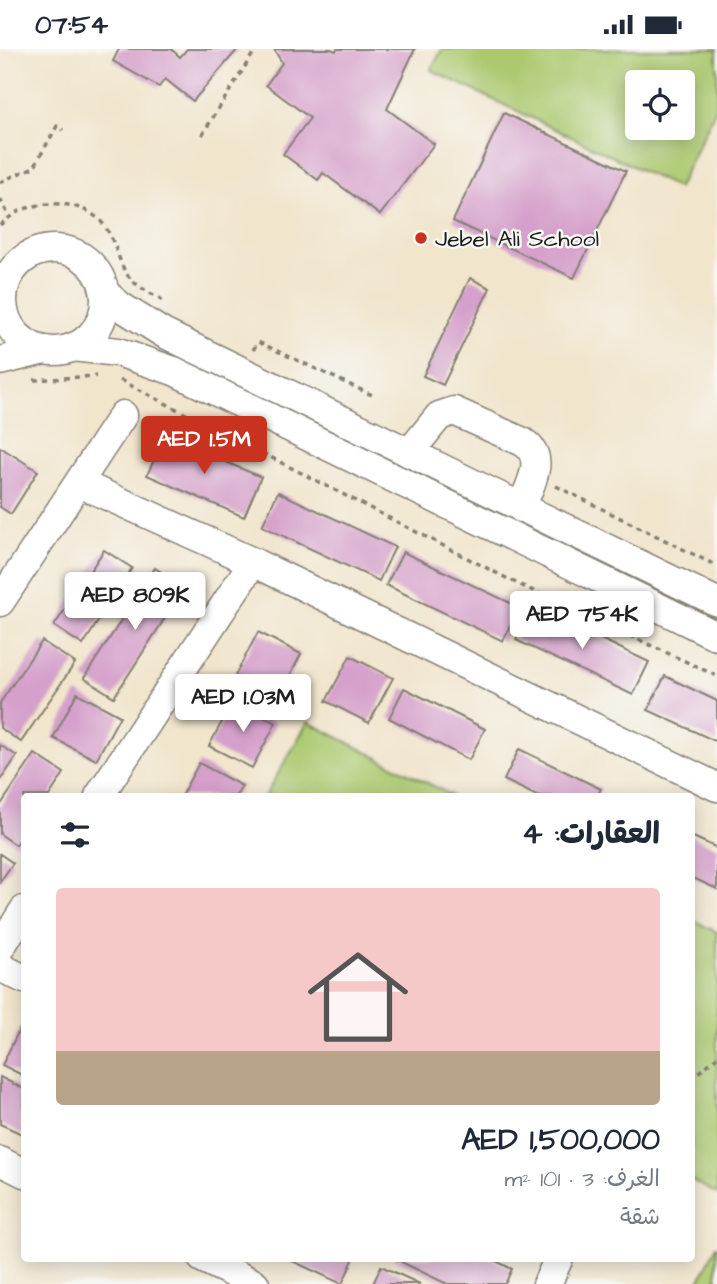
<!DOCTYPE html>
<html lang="ar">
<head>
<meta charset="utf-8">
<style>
  :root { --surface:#fff; --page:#f2f2f3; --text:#1f2937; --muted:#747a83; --accent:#c8321e }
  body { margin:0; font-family:"Architects Daughter","Playpen Sans Arabic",sans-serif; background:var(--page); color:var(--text); direction:rtl; height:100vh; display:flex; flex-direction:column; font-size:26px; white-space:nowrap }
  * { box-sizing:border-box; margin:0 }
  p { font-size:23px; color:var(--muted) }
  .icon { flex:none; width:38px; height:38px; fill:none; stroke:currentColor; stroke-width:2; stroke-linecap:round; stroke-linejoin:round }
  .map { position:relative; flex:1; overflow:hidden; direction:ltr }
  .drawer { position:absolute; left:21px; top:744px; width:674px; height:469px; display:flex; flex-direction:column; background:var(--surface); border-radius:7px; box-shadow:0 4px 18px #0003; direction:rtl }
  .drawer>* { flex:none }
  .buttons { position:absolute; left:625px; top:21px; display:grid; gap:14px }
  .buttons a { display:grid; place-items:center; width:70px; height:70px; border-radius:7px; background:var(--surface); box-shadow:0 4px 18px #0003; font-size:35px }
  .price { position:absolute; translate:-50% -60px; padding:0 16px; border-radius:7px; background:#fff; color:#222; font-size:23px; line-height:46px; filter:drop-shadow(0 2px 4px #0008) }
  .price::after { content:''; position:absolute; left:50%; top:42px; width:21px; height:16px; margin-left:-10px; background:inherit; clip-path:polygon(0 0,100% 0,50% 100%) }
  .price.current { background:var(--accent); color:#fff }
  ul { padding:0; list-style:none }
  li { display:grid; align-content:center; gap:14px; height:371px; padding:0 35px }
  li span { display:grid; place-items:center; height:217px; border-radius:7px; color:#555 }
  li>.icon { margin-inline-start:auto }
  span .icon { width:126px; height:126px; fill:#fffc; stroke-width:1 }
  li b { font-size:30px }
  h2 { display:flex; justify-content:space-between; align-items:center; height:84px; padding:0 35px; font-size:30px }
  .status { display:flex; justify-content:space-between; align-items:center; height:49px; padding:0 35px; background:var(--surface); direction:ltr }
  .status svg { height:19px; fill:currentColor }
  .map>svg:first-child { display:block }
  .green { fill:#acc970; stroke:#647246; stroke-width:2; fill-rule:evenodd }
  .building { fill:#d5a0cb }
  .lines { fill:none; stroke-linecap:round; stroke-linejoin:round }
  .minor-casing { stroke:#868074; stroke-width:31 }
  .path { stroke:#868074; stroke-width:3.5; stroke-dasharray:5 5; stroke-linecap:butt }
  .minor { stroke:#fff; stroke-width:28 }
  .poi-dot { fill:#c8321e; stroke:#f6f6f2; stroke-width:2.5 }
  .labels { text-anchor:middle; stroke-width:5; stroke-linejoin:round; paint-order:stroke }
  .poi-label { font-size:23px; fill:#1c1c1c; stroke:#f6f6f2; text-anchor:start }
</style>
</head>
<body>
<div class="status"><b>07:54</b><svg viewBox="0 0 49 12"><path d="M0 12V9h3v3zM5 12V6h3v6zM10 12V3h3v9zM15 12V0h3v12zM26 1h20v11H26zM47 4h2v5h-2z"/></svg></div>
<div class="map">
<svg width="717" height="1235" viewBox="0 0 717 1235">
  <rect width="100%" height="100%" fill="#f6f6f2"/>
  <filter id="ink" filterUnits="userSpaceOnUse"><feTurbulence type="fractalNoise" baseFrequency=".0143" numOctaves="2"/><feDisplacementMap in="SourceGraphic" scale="14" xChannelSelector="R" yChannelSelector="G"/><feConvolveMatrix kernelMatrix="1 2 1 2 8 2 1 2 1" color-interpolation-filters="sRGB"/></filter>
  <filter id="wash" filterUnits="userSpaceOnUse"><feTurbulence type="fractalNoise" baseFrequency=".00686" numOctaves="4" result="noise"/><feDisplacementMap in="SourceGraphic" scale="28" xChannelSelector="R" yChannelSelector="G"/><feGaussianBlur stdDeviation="1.57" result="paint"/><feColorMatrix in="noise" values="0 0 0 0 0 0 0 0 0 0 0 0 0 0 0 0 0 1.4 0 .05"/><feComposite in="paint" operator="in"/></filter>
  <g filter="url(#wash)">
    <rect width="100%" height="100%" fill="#f1e5cc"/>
    <g class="green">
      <path d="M442 0H717V57L678 139 431 21ZM682 33V79H637V33Z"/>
      <path d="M308 673 453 747H265Z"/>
      <path d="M691 870 717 883V1145L691 1131Z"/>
      <path d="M717 1196V1235H698Z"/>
    </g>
    <g id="blocks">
      <g class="building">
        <path d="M119 0H171L180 8 187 0H238L193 52 165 30 159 38 113 12Z"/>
        <path d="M274 0H331L336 2 337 0H415L387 60 434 95 380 166 323 124 318 131 283 105 310 69 266 36 282 14Z"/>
        <path d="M504 64 626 122 574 229 453 172Z"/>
        <path d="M470 229 490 239 443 336 423 327Z"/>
        <path d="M165 387 261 428 244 468 147 426Z"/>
        <path d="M0 398 38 422 11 465 0 458Z"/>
        <path d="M278 443 395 498 379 532 262 477Z"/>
        <path d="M104 501 132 519 83 596 54 577Z"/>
        <path d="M403 503 519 558 503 592 386 536Z"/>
        <path d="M155 519 185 538 114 648 84 629Z"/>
        <path d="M532 557 649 613 633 646 516 591Z"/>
        <path d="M258 583 301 605 278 650 235 627Z"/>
        <path d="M42 592 75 614 21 693 0 679V654Z"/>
        <path d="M350 607 393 629 369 674 326 652Z"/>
        <path d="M665 627 717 652V693L648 661Z"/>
        <path d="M404 639 485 680 469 711 389 669Z"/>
        <path d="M77 644 120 667 96 711 53 689Z"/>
        <path d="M233 652 276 674 252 719 209 697Z"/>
        <path d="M0 696 17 707 0 732Z"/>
        <path d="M519 700 601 740 597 747H537L504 731Z"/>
        <path d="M35 705 64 724 49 747H24V784L16 796 0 785V757Z"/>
        <path d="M199 714 242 737 236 747H181Z"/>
        <path d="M691 787 717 799V840L691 828Z"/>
        <path d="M0 805 13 814 0 833Z"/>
        <path d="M20 979 24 981V1027L2 1016Z"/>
        <path d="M0 1028 24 1040V1086L0 1075Z"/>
        <path d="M286 1209H354L342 1235Z"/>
        <path d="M393 1209H490L512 1220 505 1235H447Z"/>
        <path d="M381 1217 420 1235H373Z"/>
      </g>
    </g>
  </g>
  <g filter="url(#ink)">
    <use href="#blocks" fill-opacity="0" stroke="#868074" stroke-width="2"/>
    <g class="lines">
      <g class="minor-casing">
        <g id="minor">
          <circle cx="54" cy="251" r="51"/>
          <path d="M105 244 120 257 163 284 717 553"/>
          <path d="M73 298 118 303 174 322 717 587"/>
          <path d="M0 312 45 301"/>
          <path d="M409 404 439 367 454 362 523 393C548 409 529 437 521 459"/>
          <path d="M79 434 253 513 717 738"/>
          <path d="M0 553 123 366"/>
          <path d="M99 747 253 513"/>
          <path d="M0 899 24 861"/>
          <path d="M0 918 24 930"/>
          <path d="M0 1112 24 1124"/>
          <path d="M202 1209 255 1235"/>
          <path d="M547 1235 559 1209"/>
        </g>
      </g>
      <g class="path">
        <path d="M202 86 256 0"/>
        <path d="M0 133 34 118 57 77 63 81"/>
        <path d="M0 150 10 169"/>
        <path d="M0 176C6 171 12 166 18 163 45 149 89 152 106 179 115 193 118 210 126 224 135 237 148 243 161 250L159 253"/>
        <path d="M253 301 258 293 372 346"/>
        <path d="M34 331 96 327"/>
        <path d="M120 331 514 533 717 627"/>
        <path d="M556 437 717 517"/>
        <path d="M691 1030 717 1008"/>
      </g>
      <use href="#minor" class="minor"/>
    </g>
  </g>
  <circle class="poi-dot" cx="421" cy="189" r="7"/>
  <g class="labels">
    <g class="poi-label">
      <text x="435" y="197">Jebel Ali School</text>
    </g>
  </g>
</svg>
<div class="buttons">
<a><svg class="icon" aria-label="locate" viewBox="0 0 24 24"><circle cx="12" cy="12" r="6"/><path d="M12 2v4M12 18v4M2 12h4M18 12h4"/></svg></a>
</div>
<b class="price current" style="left:204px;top:427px">AED 1.5M</b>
<b class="price" style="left:135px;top:583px">AED 809K</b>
<b class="price" style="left:582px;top:602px">AED 754K</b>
<b class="price" style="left:243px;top:685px">AED 1.03M</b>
<section class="drawer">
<h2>العقارات: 4<svg class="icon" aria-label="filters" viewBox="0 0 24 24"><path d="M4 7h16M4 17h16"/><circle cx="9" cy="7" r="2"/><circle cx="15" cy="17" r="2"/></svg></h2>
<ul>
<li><span style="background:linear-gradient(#f6c9c9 75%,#b9a48a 0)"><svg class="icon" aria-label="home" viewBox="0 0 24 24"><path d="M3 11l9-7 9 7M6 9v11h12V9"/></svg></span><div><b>AED 1,500,000</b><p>الغرف: 3 · 101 m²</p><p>شقة</p></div></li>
</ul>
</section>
</div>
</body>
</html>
